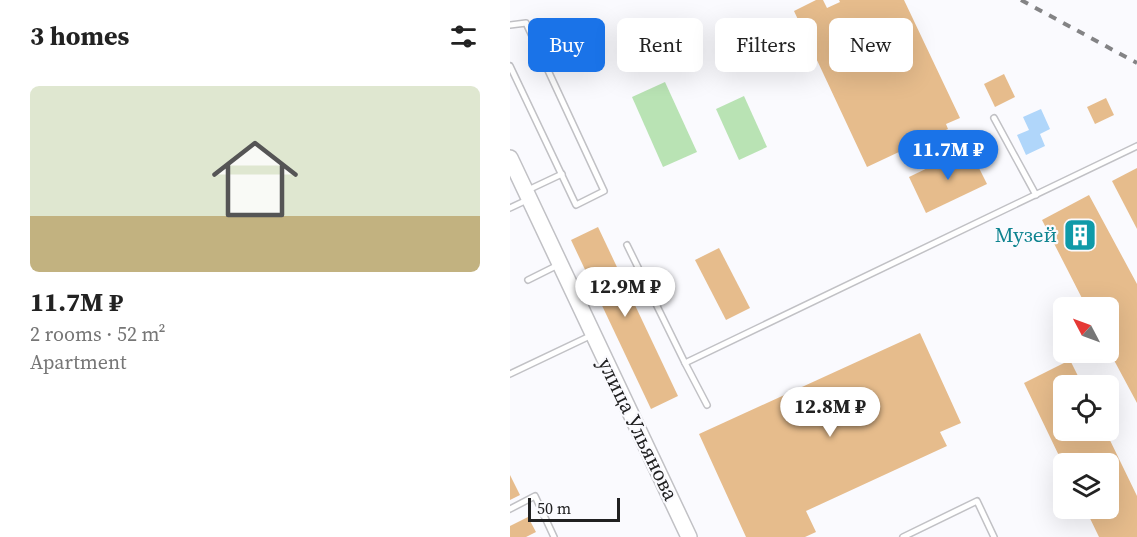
<!DOCTYPE html>
<html lang="en">
<head>
<meta charset="utf-8">
<style>
  :root { --surface:#fff; --page:#f6f6f6; --text:#222; --muted:#767676; --line:#e0e0e0; --accent:#1a73e8 }
  body { margin:0; font-family:"Source Serif 4",serif; background:var(--page); color:var(--text); height:100vh; display:flex; flex-direction:column; font-size:22px; white-space:nowrap }
  * { box-sizing:border-box; margin:0 }
  p { font-size:20px; color:var(--muted) }
  .icon { flex:none; width:33px; height:33px; fill:none; stroke:currentColor; stroke-width:2; stroke-linecap:round; stroke-linejoin:round }
  .map { position:relative; flex:1; overflow:hidden }
  .side { display:flex; flex-direction:column; background:var(--surface); width:510px }
  .side>* { flex:none }
  .top-card { position:absolute; left:18px; top:18px; width:519px; height:54px; display:flex; gap:12px }
  .needle { width:39px; rotate:311deg }
  .buttons { position:absolute; left:543px; top:297px; display:grid; gap:12px }
  .buttons a { display:grid; place-items:center; width:66px; height:66px; border-radius:9px; background:var(--surface); box-shadow:0 6px 24px #0002; font-size:30px }
  .scale { position:absolute; left:18px; bottom:15px; width:92px; box-sizing:border-box; padding-left:6px; border:3px solid #202021; border-top:0; font-size:16px; line-height:21px; white-space:nowrap; color:#202021; -webkit-text-stroke:4px #fafafe; paint-order:stroke }
  .price { position:absolute; translate:-50% -51px; padding:0 14px; border-radius:21px; background:#fff; color:#222; font-size:20px; line-height:39px; filter:drop-shadow(0 2px 3px #0008) }
  .price::after { content:''; position:absolute; left:50%; top:36px; width:18px; height:14px; margin-left:-9px; background:inherit; clip-path:polygon(0 0,100% 0,50% 100%) }
  .price.on { background:var(--accent); color:#fff }
  ul { padding:0; list-style:none }
  li { display:grid; align-content:center; gap:12px; height:318px; padding:0 30px }
  li+li { border-top:2px solid var(--line) }
  li span { display:grid; place-items:center; height:186px; border-radius:9px; color:#555 }
  li>.icon { margin-inline-start:auto }
  span .icon { width:108px; height:108px; fill:#fffc; stroke-width:1 }
  li b { font-size:26px }
  h2 { display:flex; justify-content:space-between; align-items:center; height:72px; padding:0 30px; font-size:26px }
  .pill { padding:0 21px; border-radius:9px; background:var(--surface); box-shadow:0 6px 24px #0002; font-size:21px; line-height:54px }
  .pill.on { background:var(--accent); color:#fff }
  main { display:flex; flex:1; min-height:0 }
  .map>svg:first-child { display:block }
  .green { fill:#b9e3b4 }
  .water { fill:#b0d6fa }
  .building { fill:#e6bc8c }
  .lines { fill:none; stroke-linecap:round; stroke-linejoin:round }
  .service-casing { stroke:#c1c1c5; stroke-width:8 }
  .secondary-casing { stroke:#c1c1c5; stroke-width:18 }
  .service { stroke:#fff; stroke-width:5 }
  .secondary { stroke:#fff; stroke-width:15 }
  .rail { stroke:#838385; stroke-width:4; stroke-dasharray:8 8; stroke-linecap:butt }
  .labels { text-anchor:middle; stroke-width:4.5; stroke-linejoin:round; paint-order:stroke }
  .culture-label { font-size:21px; fill:#0d838f; stroke:#fafafe; text-anchor:end }
  .street-label { font-size:21px; fill:#202021; stroke:#fafafe }
</style>
</head>
<body>
<main>
<section class="side">
<h2>3 homes<svg class="icon" aria-label="filters" viewBox="0 0 24 24"><path d="M4 7h16M4 17h16"/><circle cx="9" cy="7" r="2"/><circle cx="15" cy="17" r="2"/></svg></h2>
<ul>
<li><span style="background:linear-gradient(#dfe7d0 70%,#c2b280 0)"><svg class="icon" aria-label="home" viewBox="0 0 24 24"><path d="M3 11l9-7 9 7M6 9v11h12V9"/></svg></span><div><b>11.7M ₽</b><p>2 rooms · 52 m²</p><p>Apartment</p></div></li>
</ul>
</section>
<div class="map">
<svg width="627" height="537" viewBox="0 0 627 537">
  <rect width="100%" height="100%" fill="#fafafe"/>
  <g class="green">
    <path d="M155 82 187 152 153 167 122 97Z"/>
    <path d="M234 96 257 147 229 160 206 109Z"/>
  </g>
  <path class="water" d="M531 109 540 129 530 134 535 146 516 155 507 135 519 130 513 117Z"/>
  <g class="building">
    <path d="M306 0H313L317 8 330 2 329 0H394L450 118 436 124 438 129 357 167 284 11Z"/>
    <path d="M494 74 505 97 485 107 474 84Z"/>
    <path d="M596 98 604 115 585 124 577 107Z"/>
    <path d="M459 148 477 184 416 213 399 177Z"/>
    <path d="M627 168V229L602 181Z"/>
    <path d="M579 195 627 284V403L598 349V308H577L532 220Z"/>
    <path d="M88 227 168 396 141 409 61 240Z"/>
    <path d="M209 248 240 308 216 320 185 260Z"/>
    <path d="M410 333 451 423 430 432 437 446 296 511 306 532 295 537H236L189 434Z"/>
    <path d="M560 360 573 386H554V430H595L627 496V537H589L575 508H598V464H553L514 383Z"/>
    <path d="M0 475 10 495 0 500Z"/>
    <path d="M18 517 26 532 16 537H0V526Z"/>
  </g>
  <g class="lines">
    <g class="service-casing">
      <g id="service">
        <path d="M0 25 16 23 94 191 66 205 0 66"/>
        <path d="M484 118 526 195"/>
        <path d="M18 190 52 174"/>
        <path d="M0 208 17 200"/>
        <path d="M117 245 175 363 627 146"/>
        <path d="M18 280 48 265"/>
        <path d="M175 363 197 405"/>
        <path d="M0 374 82 335"/>
        <path d="M0 509 25 496 44 537"/>
        <path d="M393 537 467 501 484 537"/>
      </g>
    </g>
    <g class="secondary-casing">
      <path id="secondary" d="M0 158 179 537"/>
    </g>
    <use href="#service" class="service"/>
    <use href="#secondary" class="secondary"/>
    <path class="rail" d="M511 0 627 63"/>
  </g>
  <defs>
    <g id="building-square" transform="scale(1.725)"><rect x="-9" y="-9" width="18" height="18" rx="4" fill="#0f9aa8" stroke="#fafafe"/><path d="M-4-6H4V6H1V3H-1V6H-4ZM-2.5-4.3h1.7v1.8h-1.7ZM.8-4.3h1.7v1.8H.8ZM-2.5-1h1.7V.8h-1.7ZM.8-1h1.7V.8H.8Z" fill="#fff"/></g>
  </defs>
  <g fill-rule="evenodd">
    <use href="#building-square" x="570" y="235"/>
  </g>
  <g class="labels">
    <g class="culture-label">
      <text x="547" y="242">Музей</text>
    </g>
    <g class="street-label">
      <text transform="translate(128 429) rotate(64)" y="7">улица Ульянова</text>
    </g>
  </g>
</svg>
<div class="buttons">
<a><svg class="needle" viewBox="-14 -14 28 28"><path d="M0-13l5 13h-10z" fill="#e53935"/><path d="M0 13l5-13h-10z" fill="#767676"/></svg></a>
<a><svg class="icon" aria-label="locate" viewBox="0 0 24 24"><circle cx="12" cy="12" r="6"/><path d="M12 2v4M12 18v4M2 12h4M18 12h4"/></svg></a>
<a><svg class="icon" aria-label="layers" viewBox="0 0 24 24"><path d="M12 4l9 5-9 5-9-5zM3 14l9 5 9-5"/></svg></a>
</div>
<div class="scale">50 m</div>
<b class="price on" style="left:438px;top:181px">11.7M ₽</b>
<b class="price" style="left:115px;top:318px">12.9M ₽</b>
<b class="price" style="left:320px;top:438px">12.8M ₽</b>
<div class="top-card">
<a class="pill on">Buy</a>
<a class="pill">Rent</a>
<a class="pill">Filters</a>
<a class="pill">New</a>
</div>
</div>
</main>
</body>
</html>
